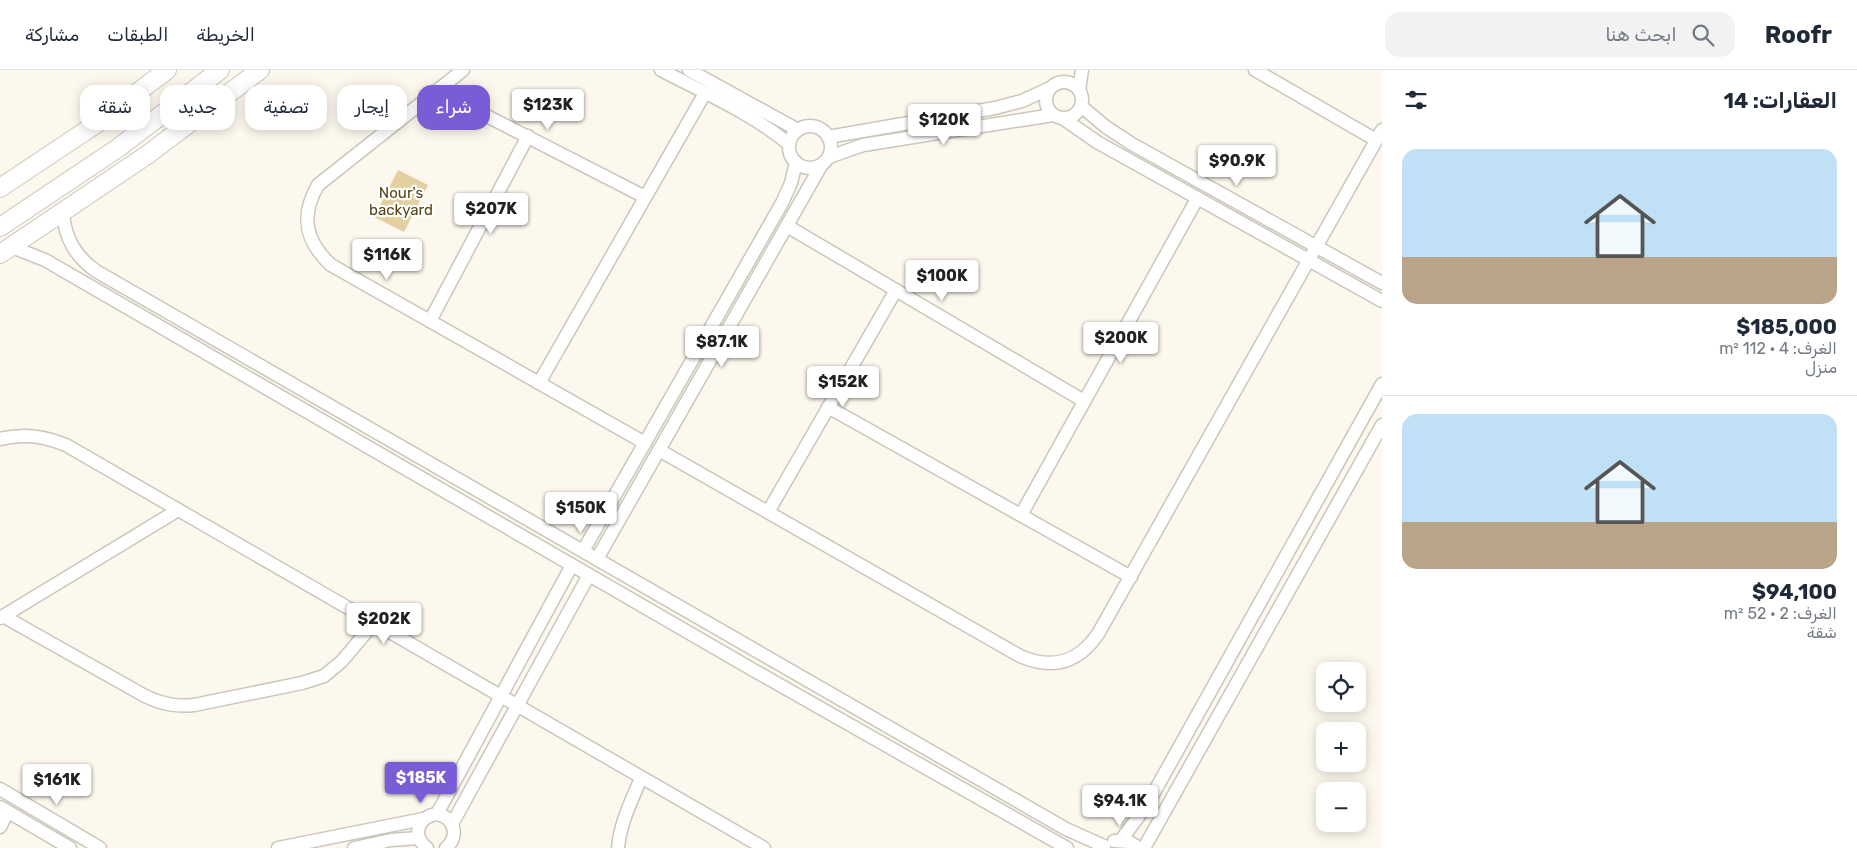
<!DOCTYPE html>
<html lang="ar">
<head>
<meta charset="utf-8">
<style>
  :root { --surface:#fff; --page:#f2f2f3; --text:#1f2937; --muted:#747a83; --line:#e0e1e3; --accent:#7a5cd7 }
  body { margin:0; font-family:Rubik,Vazirmatn,sans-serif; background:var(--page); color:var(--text); direction:rtl; height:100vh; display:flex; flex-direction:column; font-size:19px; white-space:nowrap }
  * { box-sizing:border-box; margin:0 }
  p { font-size:16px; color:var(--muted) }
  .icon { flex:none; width:28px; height:28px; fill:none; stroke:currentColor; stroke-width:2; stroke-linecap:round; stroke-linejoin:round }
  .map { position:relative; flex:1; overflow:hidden; direction:ltr }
  .panel { display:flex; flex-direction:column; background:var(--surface); width:475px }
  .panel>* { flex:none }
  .banner { position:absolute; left:15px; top:15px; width:475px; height:45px; direction:rtl; display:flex; gap:10px }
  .fabs { position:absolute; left:1316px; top:592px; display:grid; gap:10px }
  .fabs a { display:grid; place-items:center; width:50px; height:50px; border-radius:10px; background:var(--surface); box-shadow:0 2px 12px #0003; font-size:25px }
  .price { position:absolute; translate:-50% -42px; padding:0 11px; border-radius:5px; background:#fff; color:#222; font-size:16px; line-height:32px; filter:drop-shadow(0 1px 2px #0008) }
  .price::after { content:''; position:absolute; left:50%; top:30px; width:15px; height:11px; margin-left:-8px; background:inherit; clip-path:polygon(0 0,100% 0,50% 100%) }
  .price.active { background:var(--accent); color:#fff }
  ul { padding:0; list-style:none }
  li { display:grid; align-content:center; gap:10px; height:265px; padding:0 20px }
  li+li { border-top:1px solid var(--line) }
  li span { display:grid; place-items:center; height:155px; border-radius:15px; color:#555 }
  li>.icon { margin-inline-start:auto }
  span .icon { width:90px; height:90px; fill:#fffc; stroke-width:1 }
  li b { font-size:21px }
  h2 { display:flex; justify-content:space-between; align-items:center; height:60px; padding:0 20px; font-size:21px }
  .chip { padding:0 18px; border-radius:15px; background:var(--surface); box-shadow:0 2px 12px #0003; font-size:18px; line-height:45px }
  .chip.active { background:var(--accent); color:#fff }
  header { display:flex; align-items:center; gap:30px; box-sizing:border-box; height:70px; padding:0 25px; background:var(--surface); border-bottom:1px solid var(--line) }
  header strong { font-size:24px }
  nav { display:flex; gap:28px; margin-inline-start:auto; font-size:18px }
  .search { width:350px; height:45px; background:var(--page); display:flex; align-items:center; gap:12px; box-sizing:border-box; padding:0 18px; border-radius:15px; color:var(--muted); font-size:19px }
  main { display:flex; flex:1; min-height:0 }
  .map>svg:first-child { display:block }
  .green { fill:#e3cfa0 }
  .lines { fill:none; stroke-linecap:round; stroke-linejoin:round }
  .street-casing { stroke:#cac6bb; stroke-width:15 }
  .secondary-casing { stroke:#cac6bb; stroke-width:20 }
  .street { stroke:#fff; stroke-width:12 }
  .secondary { stroke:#fff; stroke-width:18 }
  .labels { text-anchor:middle; stroke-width:4.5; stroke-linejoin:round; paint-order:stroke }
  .park-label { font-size:15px; fill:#564414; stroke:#fff }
</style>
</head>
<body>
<header>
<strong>Roofr</strong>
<div class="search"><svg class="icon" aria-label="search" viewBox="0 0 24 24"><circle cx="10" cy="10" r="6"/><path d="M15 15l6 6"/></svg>ابحث هنا</div>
<nav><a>الخريطة</a><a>الطبقات</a><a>مشاركة</a></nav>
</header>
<main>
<section class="panel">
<h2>العقارات: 14<svg class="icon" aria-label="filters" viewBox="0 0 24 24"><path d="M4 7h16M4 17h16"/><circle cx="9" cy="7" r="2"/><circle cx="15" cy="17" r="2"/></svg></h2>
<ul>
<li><span style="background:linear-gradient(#bfe0f5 70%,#b9a48a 0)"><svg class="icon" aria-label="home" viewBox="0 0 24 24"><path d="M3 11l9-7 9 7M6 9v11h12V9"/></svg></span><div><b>$185,000</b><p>الغرف: 4 · 112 m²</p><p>منزل</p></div></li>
<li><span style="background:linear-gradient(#bfe0f5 70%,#b9a48a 0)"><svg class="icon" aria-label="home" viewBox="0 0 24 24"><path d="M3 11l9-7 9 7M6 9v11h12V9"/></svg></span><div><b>$94,100</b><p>الغرف: 2 · 52 m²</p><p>شقة</p></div></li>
</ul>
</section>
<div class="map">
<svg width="1382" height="778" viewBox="0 0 1382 778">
  <rect width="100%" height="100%" fill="#fcf8ed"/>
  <path class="green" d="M398 100 428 115 404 162 374 147Z"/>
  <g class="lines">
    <g class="street-casing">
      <g id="street">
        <path d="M463 0 318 115C300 146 305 171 331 195L645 373"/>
        <path d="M661 0C705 23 751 43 789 74"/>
        <path d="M689 0 798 60"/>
        <path d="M1255 0 1376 70"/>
        <circle cx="1064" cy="30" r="18"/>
        <path d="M1079 20 1082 0"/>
        <path d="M438 21 645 127"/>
        <path d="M1081 36 1106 57 1132 74 1382 213"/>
        <path d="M1064 49 1097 72 1382 231"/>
        <circle cx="810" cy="77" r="21"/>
        <path d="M828 67 995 38 1022 31 1048 19"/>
        <path d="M829 87 863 75 1053 45"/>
        <path d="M63 143C65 168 75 186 96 201L1066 759 1104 776"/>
        <path d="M787 156 1084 331"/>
        <path d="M12 177 45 190 755 601 1067 778"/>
        <path d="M430 251 528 66"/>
        <path d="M539 313 705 23"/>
        <path d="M828 337 1131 507"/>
        <path d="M0 369C24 363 43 366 66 375 298 510 530 645 764 778"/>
        <path d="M659 380 1020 586C1052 600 1078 593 1098 564L1382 60"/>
        <path d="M768 442 896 220"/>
        <path d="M1021 445 1197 129"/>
        <path d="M583 481 782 133 791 113 796 92"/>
        <path d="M597 489 822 94"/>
        <path d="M3 546 145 626C162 634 176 637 194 635L302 613 324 606 342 591 374 553"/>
        <path d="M0 548 178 440"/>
        <path d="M0 719 100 778"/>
        <path d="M0 737 70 778"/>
        <path d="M437 744 572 495"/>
        <path d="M452 754 589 505"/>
        <path d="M0 757 8 742"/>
        <path d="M1121 770 1147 735 1382 314"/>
        <path d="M1114 771 1129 772 1139 778"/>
        <path d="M278 778 423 749"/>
        <path d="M354 778 391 770 418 768"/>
        <path d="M427 778C411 766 418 746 437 744 454 747 460 766 446 778"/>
        <path d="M618 778C620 753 632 730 641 708"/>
        <path d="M1144 778 1382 355"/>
      </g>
    </g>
    <g class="secondary-casing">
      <g id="secondary">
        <path d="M0 118 96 54 167 0"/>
        <path d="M0 157 118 78 220 0"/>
        <path d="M0 184 147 85 260 0"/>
      </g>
    </g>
    <use href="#street" class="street"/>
    <use href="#secondary" class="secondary"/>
  </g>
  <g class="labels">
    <g class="park-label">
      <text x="401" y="128">Nour's<tspan x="401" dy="17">backyard</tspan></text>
    </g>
  </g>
</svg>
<div class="fabs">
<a><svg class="icon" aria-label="locate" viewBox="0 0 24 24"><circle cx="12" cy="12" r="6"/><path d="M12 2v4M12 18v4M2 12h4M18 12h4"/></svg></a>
<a>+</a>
<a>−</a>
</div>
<b class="price" style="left:548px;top:61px">$123K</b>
<b class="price" style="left:944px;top:76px">$120K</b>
<b class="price" style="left:1237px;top:117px">$90.9K</b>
<b class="price" style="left:491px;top:165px">$207K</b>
<b class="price" style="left:387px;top:211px">$116K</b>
<b class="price" style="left:942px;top:232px">$100K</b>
<b class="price" style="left:1121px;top:294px">$200K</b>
<b class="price" style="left:722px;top:298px">$87.1K</b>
<b class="price" style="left:843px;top:338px">$152K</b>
<b class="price" style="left:581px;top:464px">$150K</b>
<b class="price" style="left:384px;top:575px">$202K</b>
<b class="price active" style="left:421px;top:734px">$185K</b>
<b class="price" style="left:57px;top:736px">$161K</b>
<b class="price" style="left:1120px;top:757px">$94.1K</b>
<div class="banner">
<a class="chip active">شراء</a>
<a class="chip">إيجار</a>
<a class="chip">تصفية</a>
<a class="chip">جديد</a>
<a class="chip">شقة</a>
</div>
</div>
</main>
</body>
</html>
